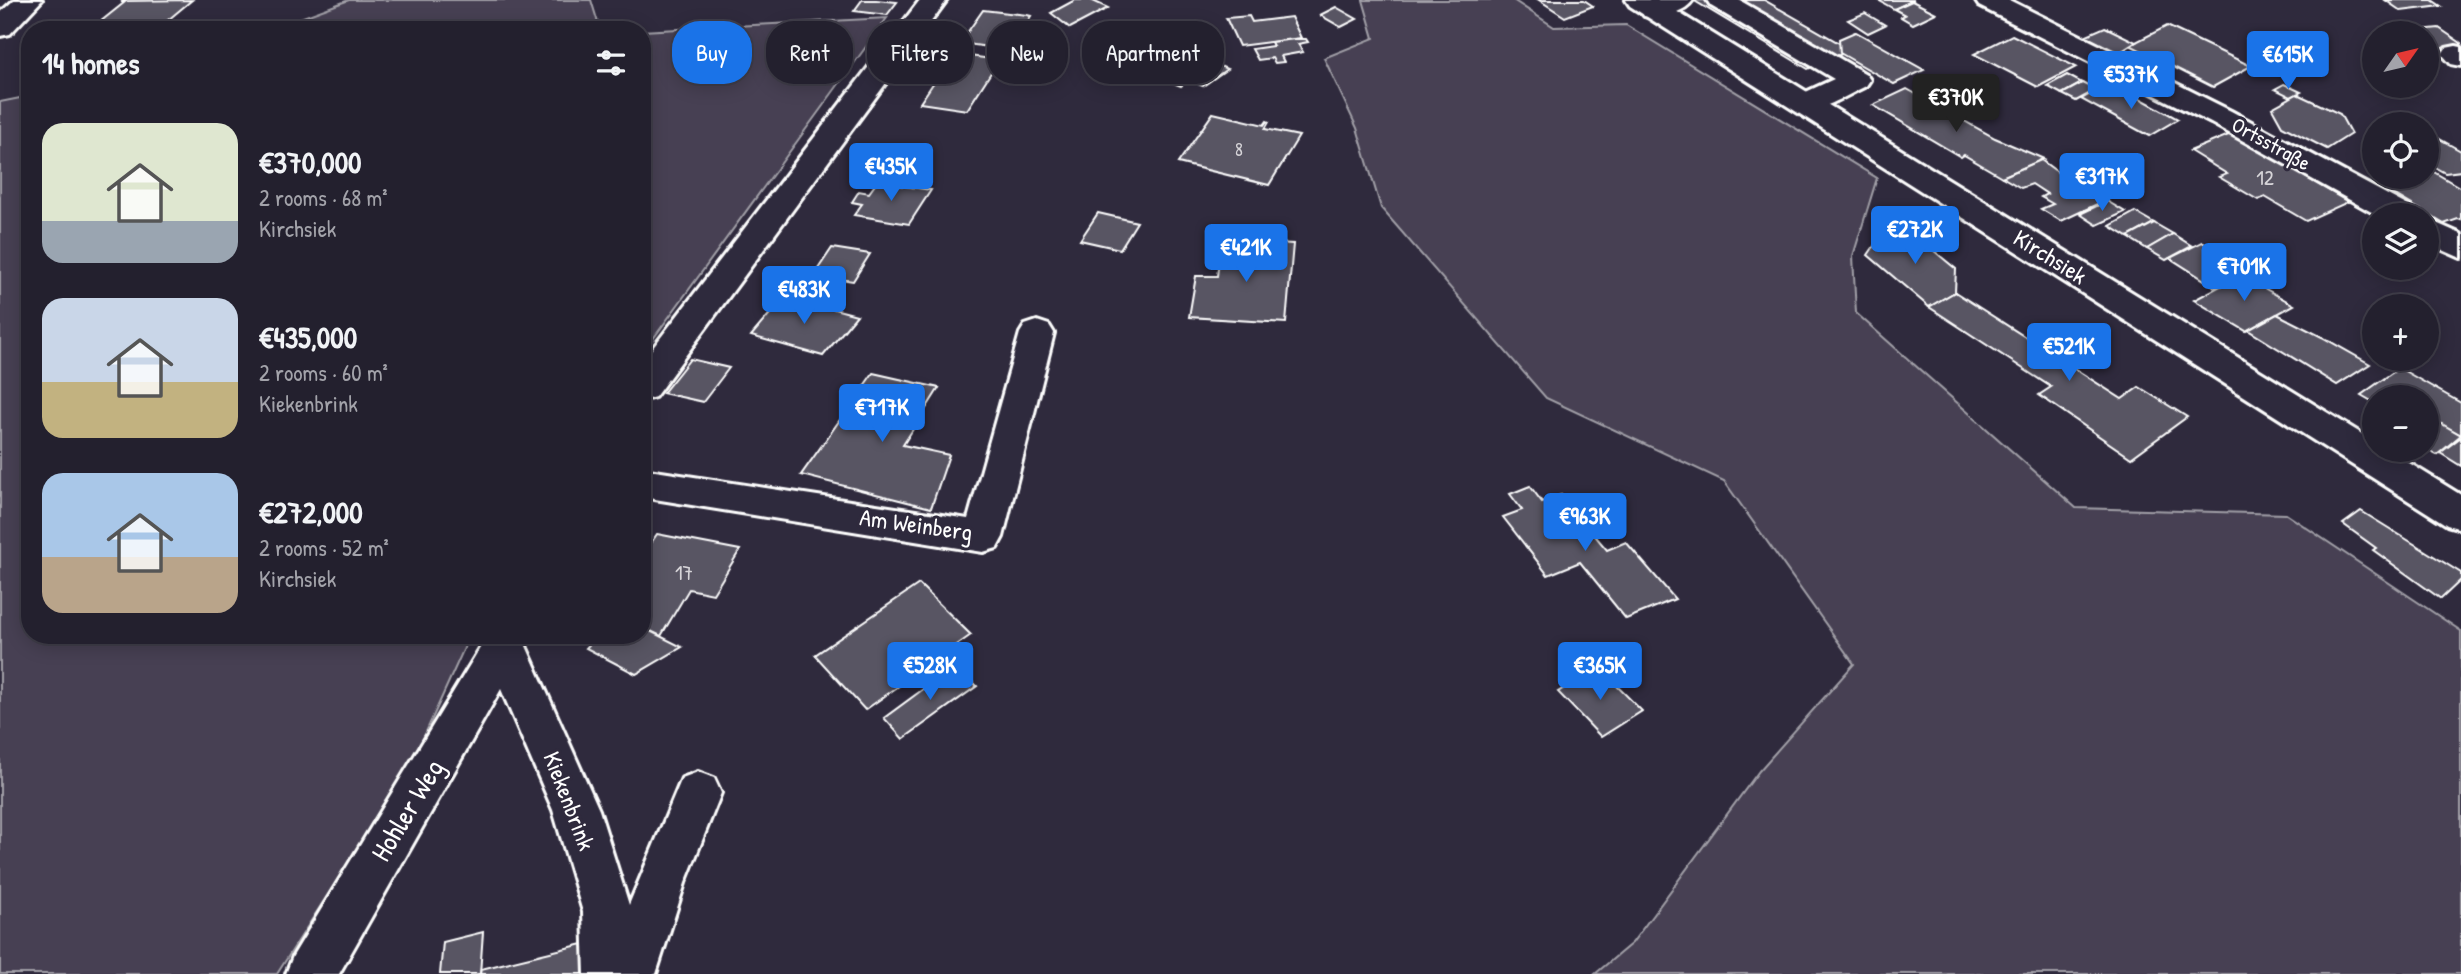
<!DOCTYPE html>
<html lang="en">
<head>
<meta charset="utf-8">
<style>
  :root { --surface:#23202e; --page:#2f2d3a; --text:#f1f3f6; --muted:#a3a3aa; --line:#403e4a; --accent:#1a73e8 }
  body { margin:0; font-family:"Patrick Hand",sans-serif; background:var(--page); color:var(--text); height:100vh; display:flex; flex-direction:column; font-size:26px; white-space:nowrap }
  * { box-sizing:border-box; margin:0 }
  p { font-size:23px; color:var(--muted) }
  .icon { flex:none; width:38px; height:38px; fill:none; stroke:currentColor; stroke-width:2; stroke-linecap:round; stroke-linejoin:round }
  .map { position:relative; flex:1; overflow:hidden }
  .sheet { position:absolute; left:21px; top:21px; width:630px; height:623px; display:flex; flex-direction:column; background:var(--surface); border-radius:28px; box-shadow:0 4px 18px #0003,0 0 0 2px var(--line) }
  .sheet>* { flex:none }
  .top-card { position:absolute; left:672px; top:21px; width:665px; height:63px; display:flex; gap:14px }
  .needle { width:46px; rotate:56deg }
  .tools { position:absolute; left:2362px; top:21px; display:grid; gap:14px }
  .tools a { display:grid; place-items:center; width:77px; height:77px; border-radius:50%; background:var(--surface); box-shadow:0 4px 18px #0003,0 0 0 2px var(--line); font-size:35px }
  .price { position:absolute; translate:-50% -60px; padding:0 16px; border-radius:7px; background:var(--accent); color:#fff; font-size:23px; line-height:46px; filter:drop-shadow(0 2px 4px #0008) }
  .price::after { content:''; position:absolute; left:50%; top:42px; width:21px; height:16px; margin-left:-10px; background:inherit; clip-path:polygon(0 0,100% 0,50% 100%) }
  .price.current { background:#222; color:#fff }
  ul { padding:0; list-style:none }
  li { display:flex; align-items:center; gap:21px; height:175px; padding:0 21px }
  li span { display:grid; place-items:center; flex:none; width:196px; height:140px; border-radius:21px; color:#555 }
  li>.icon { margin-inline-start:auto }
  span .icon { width:84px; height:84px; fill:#fffc; stroke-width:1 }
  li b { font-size:30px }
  h2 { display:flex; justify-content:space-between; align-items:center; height:84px; padding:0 21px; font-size:30px }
  .pill { padding:0 24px; border-radius:28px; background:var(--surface); box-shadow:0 4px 18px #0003,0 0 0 2px var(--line); font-size:24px; line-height:63px }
  .pill.current { background:var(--accent); color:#fff }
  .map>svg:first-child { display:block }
  .green { fill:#464152; stroke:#a2a0a8; stroke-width:2 }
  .building { fill:#595564; stroke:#fff; stroke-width:2 }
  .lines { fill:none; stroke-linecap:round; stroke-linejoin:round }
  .minor-casing { stroke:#fff; stroke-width:6 }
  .major-casing { stroke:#fff; stroke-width:6 }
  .minor { fill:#2f2a3d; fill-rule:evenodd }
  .major { fill:#2f2a3d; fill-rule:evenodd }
  .labels { text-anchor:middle; stroke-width:6; stroke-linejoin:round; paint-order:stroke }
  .far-number-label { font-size:18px; fill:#d6d4d8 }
  .far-street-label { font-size:21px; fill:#fff; stroke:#2f2a3d }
  .number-label { font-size:21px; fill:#d6d4d8 }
  .street-label { font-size:24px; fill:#fff; stroke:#2f2a3d }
  .near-street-label { font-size:28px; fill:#fff; stroke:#2f2a3d }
</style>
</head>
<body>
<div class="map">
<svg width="2461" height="974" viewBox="0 0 2461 974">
  <rect width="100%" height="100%" fill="#2f2a3d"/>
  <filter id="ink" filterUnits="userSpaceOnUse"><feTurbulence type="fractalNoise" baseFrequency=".0143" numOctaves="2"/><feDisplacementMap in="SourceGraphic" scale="14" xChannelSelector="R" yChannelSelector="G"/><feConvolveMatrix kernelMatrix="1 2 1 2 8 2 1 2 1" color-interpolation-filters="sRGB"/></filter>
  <g filter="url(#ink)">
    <g class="green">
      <path d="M349 0H591L599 26 607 30H268Z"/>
      <path d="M1363 0H1513L1554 27 1626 25 1877 178 1853 256 1856 313 2076 508 2286 514 2461 631V974H1595L1632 943 1759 771 1854 664 1724 481 1546 398 1381 208 1357 128 1324 58 1374 38Z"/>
      <path d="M887 18 642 354V31Z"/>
      <path d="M30 96V635H470L412 763 277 974H0V102Z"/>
    </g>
    <g class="building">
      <path d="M192 0 156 30H90L125 2H121L123 1Z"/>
      <path d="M862 0H876L897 2 887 15 854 11Z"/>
      <path d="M1075 0H1091L1108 8 1070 28 1051 13Z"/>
      <path d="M1539 0H1584L1593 6 1565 17Z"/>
      <path d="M1693 0H1764L1851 50 1808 69Z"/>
      <path d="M1878 0H1914L1894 9Z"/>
      <path d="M2385 0H2432L2441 6 2401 11Z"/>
      <path d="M1912 1 1936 13 1913 24 1901 17 1905 15 1894 9Z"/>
      <path d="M1336 7 1357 19 1341 27 1320 15Z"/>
      <path d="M983 10 1027 15 1031 16 1010 50 960 43Z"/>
      <path d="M1865 13 1885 25 1868 33 1848 20Z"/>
      <path d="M1249 16 1252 22 1291 17 1301 38 1239 46 1226 18Z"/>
      <path d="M2167 26 2251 66 2213 87 2130 45Z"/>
      <path d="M2105 27 2136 42 2117 54 2082 37Z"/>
      <path d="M2439 28 2461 43V46L2434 49 2427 44V33L2409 31Z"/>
      <path d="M1855 32H1856L1924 70 1894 84 1840 53 1839 39Z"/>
      <path d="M2012 35 2076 67 2038 87 1974 54Z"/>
      <path d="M1295 39H1306L1308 42 1298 44 1303 52 1281 56 1284 62 1275 63 1272 58 1258 60 1252 49 1273 46 1271 42Z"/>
      <path d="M1194 52 1213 59 1210 62 1227 69 1203 86 1188 80 1181 86 1160 78Z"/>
      <path d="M969 56 999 60 967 110 920 103 946 64 962 66Z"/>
      <path d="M2067 75 2082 83 2062 94 2047 86Z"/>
      <path d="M2082 83 2096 90 2076 101 2062 94Z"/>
      <path d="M2284 84 2301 92 2291 97 2275 89Z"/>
      <path d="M2101 88 2117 96 2127 91 2178 119 2149 136 2081 99Z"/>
      <path d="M1907 89 1995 138 2044 159 2002 177 1964 155 1961 157 1873 105Z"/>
      <path d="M2297 94 2340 114 2351 134 2327 149 2282 126 2272 108Z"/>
      <path d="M1213 113 1264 125 1267 121 1269 122 1265 129 1299 136 1269 185 1178 163Z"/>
      <path d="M2429 133 2461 151V171L2445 173 2427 163Z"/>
      <path d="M2231 134 2310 177 2307 178 2348 202 2306 221 2265 197 2258 200 2219 177 2227 174 2190 151Z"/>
      <path d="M2041 160 2082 190 2089 186 2108 199 2061 221 2041 209 2053 204 2041 197 2047 194 2032 184 2021 188 2002 177Z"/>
      <path d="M2427 168 2461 188V220L2458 219 2444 224 2377 184 2393 178 2391 177H2427Z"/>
      <path d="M877 182 931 190 909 224 854 215 862 204 852 202 859 191 869 193Z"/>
      <path d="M2107 201 2125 212 2097 225 2080 214Z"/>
      <path d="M2135 212 2154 223 2128 237 2110 226Z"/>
      <path d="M1098 213 1137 222 1120 249 1080 240Z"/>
      <path d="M2154 223 2173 234 2147 249 2128 237Z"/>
      <path d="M1905 227 1956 269 1955 292 1929 307 1868 255 1881 236Z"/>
      <path d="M2173 234 2192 246 2166 260 2147 249Z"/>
      <path d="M1222 240 1293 244 1286 323 1189 317 1196 276H1217Z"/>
      <path d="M2202 242 2249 271 2217 288 2170 258Z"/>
      <path d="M832 248 870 254 853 281 814 275Z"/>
      <path d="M2241 275 2294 305 2246 331 2194 300Z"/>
      <path d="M1955 292 2122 399 2139 387 2187 417 2131 458 2039 395 2051 387 1929 307Z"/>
      <path d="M785 296 857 315 823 356 751 336Z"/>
      <path d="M2277 314 2322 337 2370 364 2337 385 2248 330Z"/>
      <path d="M690 359 729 368 703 402 663 393Z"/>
      <path d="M2399 368 2461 403V435L2427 416V397H2375V403L2361 395Z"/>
      <path d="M873 373 939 388 903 445 949 455 931 508 801 475Z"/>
      <path d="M2428 416 2461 435 2437 455 2427 450Z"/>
      <path d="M2461 437V466L2440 453Z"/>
      <path d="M1530 486 1542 502 1561 495 1607 550 1626 542 1675 599 1626 619 1580 562 1548 575 1503 517 1522 510 1510 494Z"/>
      <path d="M2361 511 2461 573V580L2441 599 2373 550 2376 548 2343 524Z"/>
      <path d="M657 534 740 550 713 594 689 589 661 636 642 627V556Z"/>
      <path d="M919 584 971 635 865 710 815 655Z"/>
      <path d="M642 627 682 647 636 674 586 648 598 635H642Z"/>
      <path d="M956 665 977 686 903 739 884 718Z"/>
      <path d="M1598 667 1642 711 1601 737 1558 692Z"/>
      <path d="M483 932 480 974H440L443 942Z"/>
      <path d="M587 943 586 974H480L481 969Z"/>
    </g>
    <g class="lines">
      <g class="minor-casing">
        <g id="minor">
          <path d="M14 0H42L10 34 0 36V13Z"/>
          <path d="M920 0H947L655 397 642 401V362Z"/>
          <path d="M1656 0H1693C1685 13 1659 19 1644 16L1641 10 1644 4Z"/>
          <path d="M1707 0H1739L1866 74 1870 80 1866 86C1845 96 1818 115 1795 109L1790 103 1795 97 1834 79 1711 6Z"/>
          <path d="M1975 0H2009L2231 111 2412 208 2417 215H2377L2211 123 1979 6Z"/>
          <path d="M2456 46 2461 47V66L2451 64 2442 54 2446 48Z"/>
          <path d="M2427 219 2461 234V258L2427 243Z"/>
          <path d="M1037 321 1049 325 1054 333 1003 537 997 548 983 552 642 497V469L968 519 1020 333 1025 325Z"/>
          <path d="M488 635H531L526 646 599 810 629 905 682 778 698 772 714 778 721 793 685 883 656 974H585L583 912 553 810 501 689 339 974H286L293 956Z"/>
        </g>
      </g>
      <g class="major-casing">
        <path id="major" d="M1626 0H1658L2375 442V450H2388L2461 495V529L2447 525 1630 6Z"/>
      </g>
      <use href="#minor" class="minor"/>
      <use href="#major" class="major"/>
    </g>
  </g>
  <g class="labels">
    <g class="far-number-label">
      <text x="1239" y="156">8</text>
    </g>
    <g class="far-street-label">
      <text transform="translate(2271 144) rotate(29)" y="7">Ortsstraße</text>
    </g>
    <g class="number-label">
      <text x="2265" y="185">12</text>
      <text x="684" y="580">17</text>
    </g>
    <g class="street-label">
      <text transform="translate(2050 257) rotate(32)" y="8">Kirchsiek</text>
      <text transform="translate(916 525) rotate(8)" y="8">Am Weinberg</text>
      <text transform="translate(569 801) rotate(69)" y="8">Kiekenbrink</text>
    </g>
    <g class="near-street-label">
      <text transform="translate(407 810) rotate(-59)" y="10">Hohler Weg</text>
    </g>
  </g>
</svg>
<div class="tools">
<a><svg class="needle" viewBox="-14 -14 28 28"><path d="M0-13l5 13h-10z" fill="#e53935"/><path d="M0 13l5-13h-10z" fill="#a3a3aa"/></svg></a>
<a><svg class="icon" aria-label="locate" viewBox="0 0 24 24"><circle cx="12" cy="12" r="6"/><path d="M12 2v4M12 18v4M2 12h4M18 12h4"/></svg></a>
<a><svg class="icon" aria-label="layers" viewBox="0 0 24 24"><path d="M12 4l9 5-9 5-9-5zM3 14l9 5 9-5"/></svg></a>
<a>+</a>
<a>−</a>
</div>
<b class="price" style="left:2288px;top:91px">€615K</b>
<b class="price" style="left:2131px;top:111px">€537K</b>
<b class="price current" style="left:1956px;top:134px">€370K</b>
<b class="price" style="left:891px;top:203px">€435K</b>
<b class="price" style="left:2102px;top:213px">€317K</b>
<b class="price" style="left:1915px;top:266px">€272K</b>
<b class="price" style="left:1246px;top:284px">€421K</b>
<b class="price" style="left:2244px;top:303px">€701K</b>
<b class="price" style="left:804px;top:326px">€483K</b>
<b class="price" style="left:2069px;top:383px">€521K</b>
<b class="price" style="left:882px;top:444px">€717K</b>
<b class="price" style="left:1585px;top:553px">€963K</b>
<b class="price" style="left:930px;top:702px">€528K</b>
<b class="price" style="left:1600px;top:702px">€365K</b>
<div class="top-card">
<a class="pill current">Buy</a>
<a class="pill">Rent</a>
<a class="pill">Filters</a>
<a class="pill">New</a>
<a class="pill">Apartment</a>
</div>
<section class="sheet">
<h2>14 homes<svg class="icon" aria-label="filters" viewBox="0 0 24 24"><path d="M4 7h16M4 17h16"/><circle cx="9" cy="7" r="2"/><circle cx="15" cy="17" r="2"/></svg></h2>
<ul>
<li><span style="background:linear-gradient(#dfe7d0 70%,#9aa5b1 0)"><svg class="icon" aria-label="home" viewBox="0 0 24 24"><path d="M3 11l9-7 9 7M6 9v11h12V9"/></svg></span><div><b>€370,000</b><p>2 rooms · 68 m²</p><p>Kirchsiek</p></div></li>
<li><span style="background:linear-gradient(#c9d6e8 60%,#c2b280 0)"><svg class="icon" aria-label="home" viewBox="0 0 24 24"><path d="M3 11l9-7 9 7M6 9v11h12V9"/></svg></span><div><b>€435,000</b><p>2 rooms · 60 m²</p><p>Kiekenbrink</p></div></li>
<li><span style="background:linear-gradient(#a9c7e8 60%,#b9a48a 0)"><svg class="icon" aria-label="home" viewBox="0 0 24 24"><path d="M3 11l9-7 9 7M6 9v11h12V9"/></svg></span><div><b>€272,000</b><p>2 rooms · 52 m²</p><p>Kirchsiek</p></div></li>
</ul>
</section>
</div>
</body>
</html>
